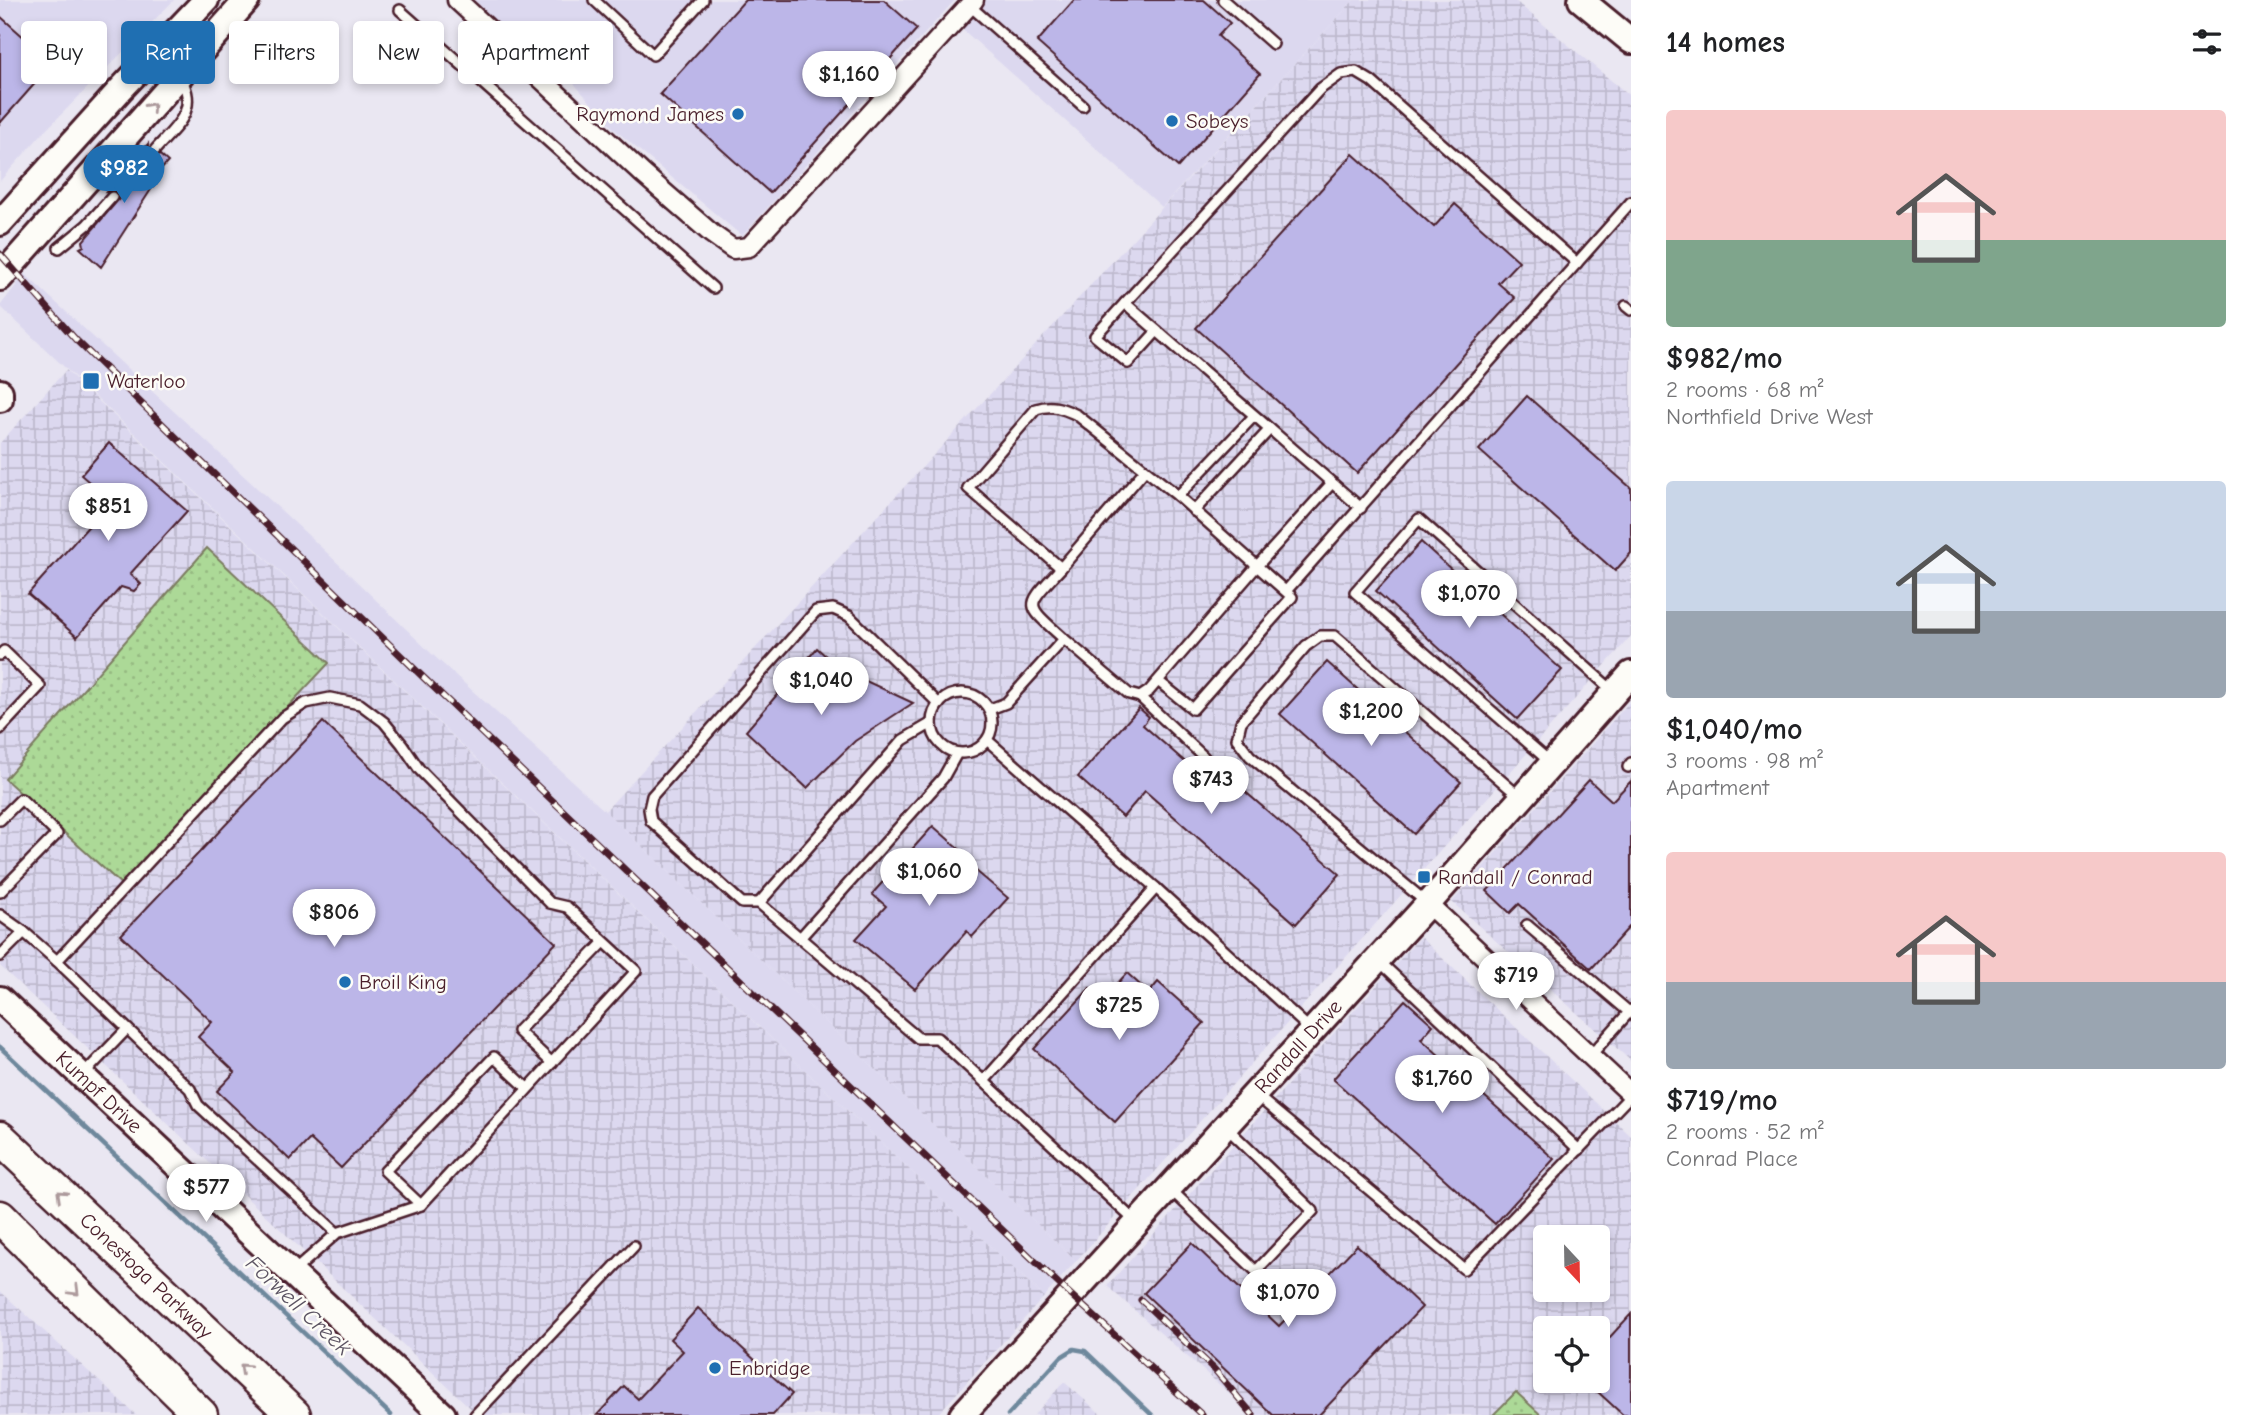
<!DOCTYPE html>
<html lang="en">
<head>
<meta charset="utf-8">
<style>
  :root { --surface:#fff; --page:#f6f6f6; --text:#202124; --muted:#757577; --accent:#1f6fb2 }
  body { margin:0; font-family:"Comic Neue",sans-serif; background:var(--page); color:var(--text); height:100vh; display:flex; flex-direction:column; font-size:26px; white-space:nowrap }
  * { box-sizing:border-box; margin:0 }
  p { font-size:23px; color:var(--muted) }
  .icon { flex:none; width:38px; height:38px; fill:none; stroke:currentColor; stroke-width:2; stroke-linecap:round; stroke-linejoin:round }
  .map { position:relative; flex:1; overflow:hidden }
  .sheet { display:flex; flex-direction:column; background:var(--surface); width:630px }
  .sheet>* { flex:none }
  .top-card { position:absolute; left:21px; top:21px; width:665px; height:63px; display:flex; gap:14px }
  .needle { width:46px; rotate:158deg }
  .fabs { position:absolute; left:1533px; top:1225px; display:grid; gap:14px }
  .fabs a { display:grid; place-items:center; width:77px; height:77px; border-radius:7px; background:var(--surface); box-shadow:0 4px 10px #0003; font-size:35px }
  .price { position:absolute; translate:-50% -60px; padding:0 16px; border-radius:24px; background:#fff; color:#222; font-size:23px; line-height:46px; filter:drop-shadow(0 2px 4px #0008) }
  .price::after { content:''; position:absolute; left:50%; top:42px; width:21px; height:16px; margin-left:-10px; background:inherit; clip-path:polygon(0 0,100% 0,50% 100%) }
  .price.on { background:var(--accent); color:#fff }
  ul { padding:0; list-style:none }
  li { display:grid; align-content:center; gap:14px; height:371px; padding:0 35px }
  li span { display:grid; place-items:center; height:217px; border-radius:7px; color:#555 }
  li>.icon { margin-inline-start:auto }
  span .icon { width:126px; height:126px; fill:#fffc; stroke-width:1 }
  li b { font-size:30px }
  h2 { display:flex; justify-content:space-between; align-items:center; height:84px; padding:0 35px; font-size:30px }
  .tag { padding:0 24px; border-radius:7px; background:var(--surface); box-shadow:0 4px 10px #0003; font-size:24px; line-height:63px }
  .tag.on { background:var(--accent); color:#fff }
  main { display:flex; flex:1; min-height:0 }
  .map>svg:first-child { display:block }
  .built { fill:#dcd8ef }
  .industrial { fill:url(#industrial-grid); fill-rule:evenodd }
  .grass { fill:url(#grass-dots); stroke:#7b7c61; stroke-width:2 }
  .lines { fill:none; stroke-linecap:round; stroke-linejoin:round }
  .stream { stroke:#6e889c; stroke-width:4.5 }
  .building { fill:#bcb6e8; stroke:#4a1f2b; stroke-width:2 }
  .lane-casing { stroke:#4a1f2b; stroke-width:14 }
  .street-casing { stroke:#4a1f2b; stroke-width:23 }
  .secondary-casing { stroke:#4a1f2b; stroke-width:30 }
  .highway-casing { stroke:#4a1f2b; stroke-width:37 }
  .lane { stroke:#fdfcf7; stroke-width:9 }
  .street { stroke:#fdfcf7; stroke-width:18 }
  .secondary { stroke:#fdfcf7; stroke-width:24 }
  .highway { stroke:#fdfcf7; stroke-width:32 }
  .rail-casing { stroke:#4a1f2b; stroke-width:7 }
  .rail { stroke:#fdfcf7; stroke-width:4.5; stroke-dasharray:13; stroke-linecap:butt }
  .oneway { stroke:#ac999b }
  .poi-dot { fill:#1f6fb2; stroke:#fdfcf7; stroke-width:2.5 }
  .labels { text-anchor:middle; stroke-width:5; stroke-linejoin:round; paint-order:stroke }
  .poi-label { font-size:21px; fill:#4a1f2b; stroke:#fdfcf7; text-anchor:start }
  .street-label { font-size:21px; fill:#4a1f2b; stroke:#fdfcf7 }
  .water-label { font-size:23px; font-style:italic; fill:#5c5463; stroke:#fdfcf7 }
</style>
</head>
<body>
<main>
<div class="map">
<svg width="1631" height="1415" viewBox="0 0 1631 1415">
  <defs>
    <pattern id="industrial-grid" width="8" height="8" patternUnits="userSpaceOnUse" patternTransform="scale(1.75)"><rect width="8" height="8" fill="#dcd8ef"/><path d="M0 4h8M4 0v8" fill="none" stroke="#beb9cd"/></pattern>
    <pattern id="grass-dots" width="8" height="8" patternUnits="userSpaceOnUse" patternTransform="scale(1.75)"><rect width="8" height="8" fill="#acd997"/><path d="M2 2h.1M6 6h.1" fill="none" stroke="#96ba82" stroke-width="1.8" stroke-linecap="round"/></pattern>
  </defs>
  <rect width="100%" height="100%" fill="#eae7f2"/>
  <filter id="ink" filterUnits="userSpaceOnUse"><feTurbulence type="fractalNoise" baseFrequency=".0143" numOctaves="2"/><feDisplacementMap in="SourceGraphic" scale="14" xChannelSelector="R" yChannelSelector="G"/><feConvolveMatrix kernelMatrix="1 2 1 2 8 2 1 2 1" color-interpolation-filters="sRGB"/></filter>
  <g filter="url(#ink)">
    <g class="built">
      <path d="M0 0H174L40 136 0 181Z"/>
      <path d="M475 0H955L742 236 615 130 570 79 549 61 512 40Z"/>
      <path d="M986 0H1354L1162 207 961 28Z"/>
      <path d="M25 274 323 549 433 655 605 811 1076 1261 1044 1297 0 306Z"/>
    </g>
    <g class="industrial">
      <path d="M1354 0H1514L1631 97V636L1076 1261 605 811Z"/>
      <path d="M66 370 1044 1297 937 1415H478L0 966V443Z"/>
      <path d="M1631 700V1061L1452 902Z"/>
      <path d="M1420 937 1631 1136V1415H1541L1516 1392 1493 1415H1254L1107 1286ZM1545 1237H1598V1290H1545ZM1545 1328H1598V1381H1545Z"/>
      <path d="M0 1291 121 1401 136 1415H0Z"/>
      <path d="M1064 1382 1102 1415H1034Z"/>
    </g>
    <g class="grass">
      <path d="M207 548 329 663 121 884 5 779Z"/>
      <path d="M1516 1392 1541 1415H1493Z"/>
    </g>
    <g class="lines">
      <g class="stream">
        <path d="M0 1047 391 1415"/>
        <path d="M1008 1415 1061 1357 1074 1349 1085 1351 1152 1415"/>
      </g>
    </g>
    <g class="building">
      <path d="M745 0H884L917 29 770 193 660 94Z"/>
      <path d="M1074 0H1204L1230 23 1218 36 1260 74 1178 167 1037 42Z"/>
      <path d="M0 16 53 63 0 123Z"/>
      <path d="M148 144V151L151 156 156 157 160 155 168 162 159 172 161 174 101 267 80 248 84 246 83 241 119 199 116 191 106 192Z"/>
      <path d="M1353 154 1434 227 1455 204 1519 261 1498 283 1515 298 1357 473 1196 328Z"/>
      <path d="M1527 396 1631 488V553L1615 571 1479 450Z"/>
      <path d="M109 443 187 511 130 574 141 584 134 591 121 587 77 637 28 594 111 501 81 475Z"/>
      <path d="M1421 542 1562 670 1517 719 1376 591Z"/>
      <path d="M817 648 840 669 913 703 855 741 807 788 746 731Z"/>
      <path d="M1327 662 1461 782 1414 834 1280 714Z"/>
      <path d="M1139 708 1149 717 1143 725 1200 775 1211 762 1340 874 1296 924 1145 791 1123 817 1078 777Z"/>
      <path d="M323 722 556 943 341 1168 310 1139 290 1160 217 1091 235 1072 198 1037 212 1022 121 935Z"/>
      <path d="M1589 780 1612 801 1631 781V925L1591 969 1519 904 1510 913 1487 891Z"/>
      <path d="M933 826 973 861 969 865 1008 898 972 937 967 931 915 989 856 939 886 906 872 894Z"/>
      <path d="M1127 973 1149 993 1158 982 1204 1023 1115 1122 1034 1049 1090 988 1103 999Z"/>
      <path d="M1405 1000 1433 1025 1421 1039 1554 1159 1495 1224 1333 1079Z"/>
      <path d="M1192 1243 1279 1326 1357 1245 1422 1307 1319 1415H1273L1144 1293Z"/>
      <path d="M698 1308 792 1394 773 1415H597L624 1386 638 1399 683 1351 670 1339Z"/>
      <path d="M1631 1314V1415H1623L1586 1381H1598V1350Z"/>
    </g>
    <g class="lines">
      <g class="lane-casing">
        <g id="lane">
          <path d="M594 0 653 55 703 0"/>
          <path d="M1223 0 1273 44"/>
          <path d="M969 5 1083 106"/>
          <path d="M400 10 713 288"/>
          <path d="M155 150C176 126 199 111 181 78"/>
          <path d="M59 248 87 225 112 197"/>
          <path d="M1125 303 1095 336 1128 363 1157 331"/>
          <path d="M1626 306 1631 310"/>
          <path d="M1145 470 1061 568 968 488 1036 409C1052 404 1062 408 1077 415L1178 496 1292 597 1193 709 1158 681"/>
          <path d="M1178 496 1254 416"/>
          <path d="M1361 508 1125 303 1320 89 1341 74 1356 72 1371 81 1577 263"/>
          <path d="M1194 511 1270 429"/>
          <path d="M1061 568C1025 608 1023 602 1064 639"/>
          <path d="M1286 591 1631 202"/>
          <path d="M0 655 4 651 40 686 0 729"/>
          <circle cx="962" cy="723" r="30"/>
          <path d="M1140 697 1204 757"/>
          <path d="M939 704 849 616 833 609 816 611 652 796 649 809 651 821 742 903H759L918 1038H937L1135 1221"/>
          <path d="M990 709 1006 703 1064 639 1129 694 1140 697 1149 691 1257 566 1332 483"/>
          <path d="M987 740 1156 888 1312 1031"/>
          <path d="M1550 762 1355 592 1419 519 1613 691"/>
          <path d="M1628 767 1631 763"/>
          <path d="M0 820 21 799 57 834 0 892"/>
          <path d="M1426 902 1250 756 1237 739 1241 722 1306 646 1320 636H1335L1520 797"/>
          <path d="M759 903 903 740 932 723"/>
          <path d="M0 915 24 932"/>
          <path d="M1527 925 1629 1012"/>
          <path d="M800 938 943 778 957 753"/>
          <path d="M0 956 24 932 57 961"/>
          <path d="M1379 961 1579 1150"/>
          <path d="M1591 1055 1631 1010"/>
          <path d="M552 1063 518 1031 604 942"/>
          <path d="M82 1076 127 1029"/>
          <path d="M984 1081 1156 888"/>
          <path d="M1256 1095 1464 1269 1631 1095"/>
          <path d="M1170 1189 1256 1271 1313 1211 1227 1128"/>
          <path d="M421 1205 385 1171 494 1057 527 1088"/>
          <path d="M293 1272 337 1233 421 1205 636 971 567 907 550 903 419 769 402 744 384 722 360 704 330 698 306 703 282 718 57 961 190 1089 198 1105 337 1233"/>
          <path d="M475 1415 634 1246"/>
        </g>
      </g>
      <g class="street-casing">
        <g id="street">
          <path d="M457 0 643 174 712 234 733 249 749 247 974 0"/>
          <path d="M1428 904 1631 1094"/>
        </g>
      </g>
      <g class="secondary-casing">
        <g id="secondary">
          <path d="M1581 0 1631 41"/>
          <path d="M0 223 120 90 206 0"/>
          <path d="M0 278 247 0"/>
          <path d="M0 392V399"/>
          <path id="s1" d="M0 999 443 1415"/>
          <path id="s2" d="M962 1415 1428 904 1631 674"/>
        </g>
      </g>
      <g class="highway-casing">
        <g id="highway">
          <path id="s3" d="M0 1138 294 1415"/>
          <path d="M0 1217 201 1415"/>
        </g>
      </g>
      <use href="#lane" class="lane"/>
      <use href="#street" class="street"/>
      <use href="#secondary" class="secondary"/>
      <use href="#highway" class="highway"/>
      <g class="rail-casing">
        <g id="rail">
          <path d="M0 254 76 340 424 678 1060 1285 1202 1415"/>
          <path d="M1141 1300 1214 1369 1253 1415"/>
        </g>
      </g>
      <use href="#rail" class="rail"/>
    </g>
    <defs><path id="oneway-chevron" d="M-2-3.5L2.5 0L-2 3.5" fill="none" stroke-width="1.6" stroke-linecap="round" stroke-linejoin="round" transform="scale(1.75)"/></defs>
    <g class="oneway">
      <use href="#oneway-chevron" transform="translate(151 107) rotate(-48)"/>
      <use href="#oneway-chevron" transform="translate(61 1195) rotate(-137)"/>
      <use href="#oneway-chevron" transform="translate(75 1291) rotate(45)"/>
      <use href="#oneway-chevron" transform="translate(244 1368) rotate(-137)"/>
    </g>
  </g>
  <g class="poi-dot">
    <circle cx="738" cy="114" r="7"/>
    <circle cx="1172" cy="121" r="7"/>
    <rect x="82" y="372" width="18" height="18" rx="3.5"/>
    <rect x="1417" y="870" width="14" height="14" rx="3.5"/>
    <circle cx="345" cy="982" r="7"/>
    <circle cx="715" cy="1368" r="7"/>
  </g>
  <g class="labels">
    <g class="poi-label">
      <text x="724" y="121" text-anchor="end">Raymond James</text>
      <text x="1186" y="128">Sobeys</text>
      <text x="107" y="388">Waterloo</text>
      <text x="1438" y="884">Randall / Conrad</text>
      <text x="359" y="989">Broil King</text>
      <text x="729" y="1375">Enbridge</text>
    </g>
    <g class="street-label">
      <text dy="7" stroke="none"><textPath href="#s2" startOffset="499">Randall Drive</textPath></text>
      <text dy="7" stroke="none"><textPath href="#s1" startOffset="136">Kumpf Drive</textPath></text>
      <text dy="7" stroke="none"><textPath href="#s3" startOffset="201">Conestoga Parkway</textPath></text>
    </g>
    <g class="water-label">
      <text transform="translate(299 1305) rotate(43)" y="8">Forwell Creek</text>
    </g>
  </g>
</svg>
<div class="fabs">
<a><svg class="needle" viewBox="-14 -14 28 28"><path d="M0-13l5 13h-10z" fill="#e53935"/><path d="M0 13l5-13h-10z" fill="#757577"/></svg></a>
<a><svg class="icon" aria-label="locate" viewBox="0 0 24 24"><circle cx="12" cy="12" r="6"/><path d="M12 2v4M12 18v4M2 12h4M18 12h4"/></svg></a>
</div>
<b class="price" style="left:849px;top:111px">$1,160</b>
<b class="price on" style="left:124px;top:205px">$982</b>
<b class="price" style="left:108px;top:543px">$851</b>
<b class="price" style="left:1469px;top:630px">$1,070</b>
<b class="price" style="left:821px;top:717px">$1,040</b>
<b class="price" style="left:1371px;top:748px">$1,200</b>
<b class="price" style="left:1211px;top:816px">$743</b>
<b class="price" style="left:929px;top:908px">$1,060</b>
<b class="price" style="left:334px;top:949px">$806</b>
<b class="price" style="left:1516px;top:1012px">$719</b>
<b class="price" style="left:1119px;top:1042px">$725</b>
<b class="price" style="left:1442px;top:1115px">$1,760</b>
<b class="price" style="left:206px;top:1224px">$577</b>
<b class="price" style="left:1288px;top:1329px">$1,070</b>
<div class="top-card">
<a class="tag">Buy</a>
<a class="tag on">Rent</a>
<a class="tag">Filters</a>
<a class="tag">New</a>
<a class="tag">Apartment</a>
</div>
</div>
<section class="sheet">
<h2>14 homes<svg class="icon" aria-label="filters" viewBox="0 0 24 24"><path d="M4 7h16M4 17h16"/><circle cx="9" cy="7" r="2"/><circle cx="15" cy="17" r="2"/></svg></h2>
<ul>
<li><span style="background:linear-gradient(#f6c9c9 60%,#7fa58c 0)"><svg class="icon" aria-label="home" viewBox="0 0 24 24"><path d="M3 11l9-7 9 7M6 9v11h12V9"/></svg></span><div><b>$982/mo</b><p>2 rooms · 68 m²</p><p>Northfield Drive West</p></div></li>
<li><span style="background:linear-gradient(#c9d6e8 60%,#9aa5b1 0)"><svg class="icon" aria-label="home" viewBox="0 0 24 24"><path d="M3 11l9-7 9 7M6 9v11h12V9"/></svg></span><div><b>$1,040/mo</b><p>3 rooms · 98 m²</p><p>Apartment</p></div></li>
<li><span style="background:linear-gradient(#f6c9c9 60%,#9aa5b1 0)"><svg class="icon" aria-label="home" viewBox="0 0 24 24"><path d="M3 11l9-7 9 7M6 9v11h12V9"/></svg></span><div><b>$719/mo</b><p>2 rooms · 52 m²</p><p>Conrad Place</p></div></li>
</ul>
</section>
</main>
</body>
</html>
